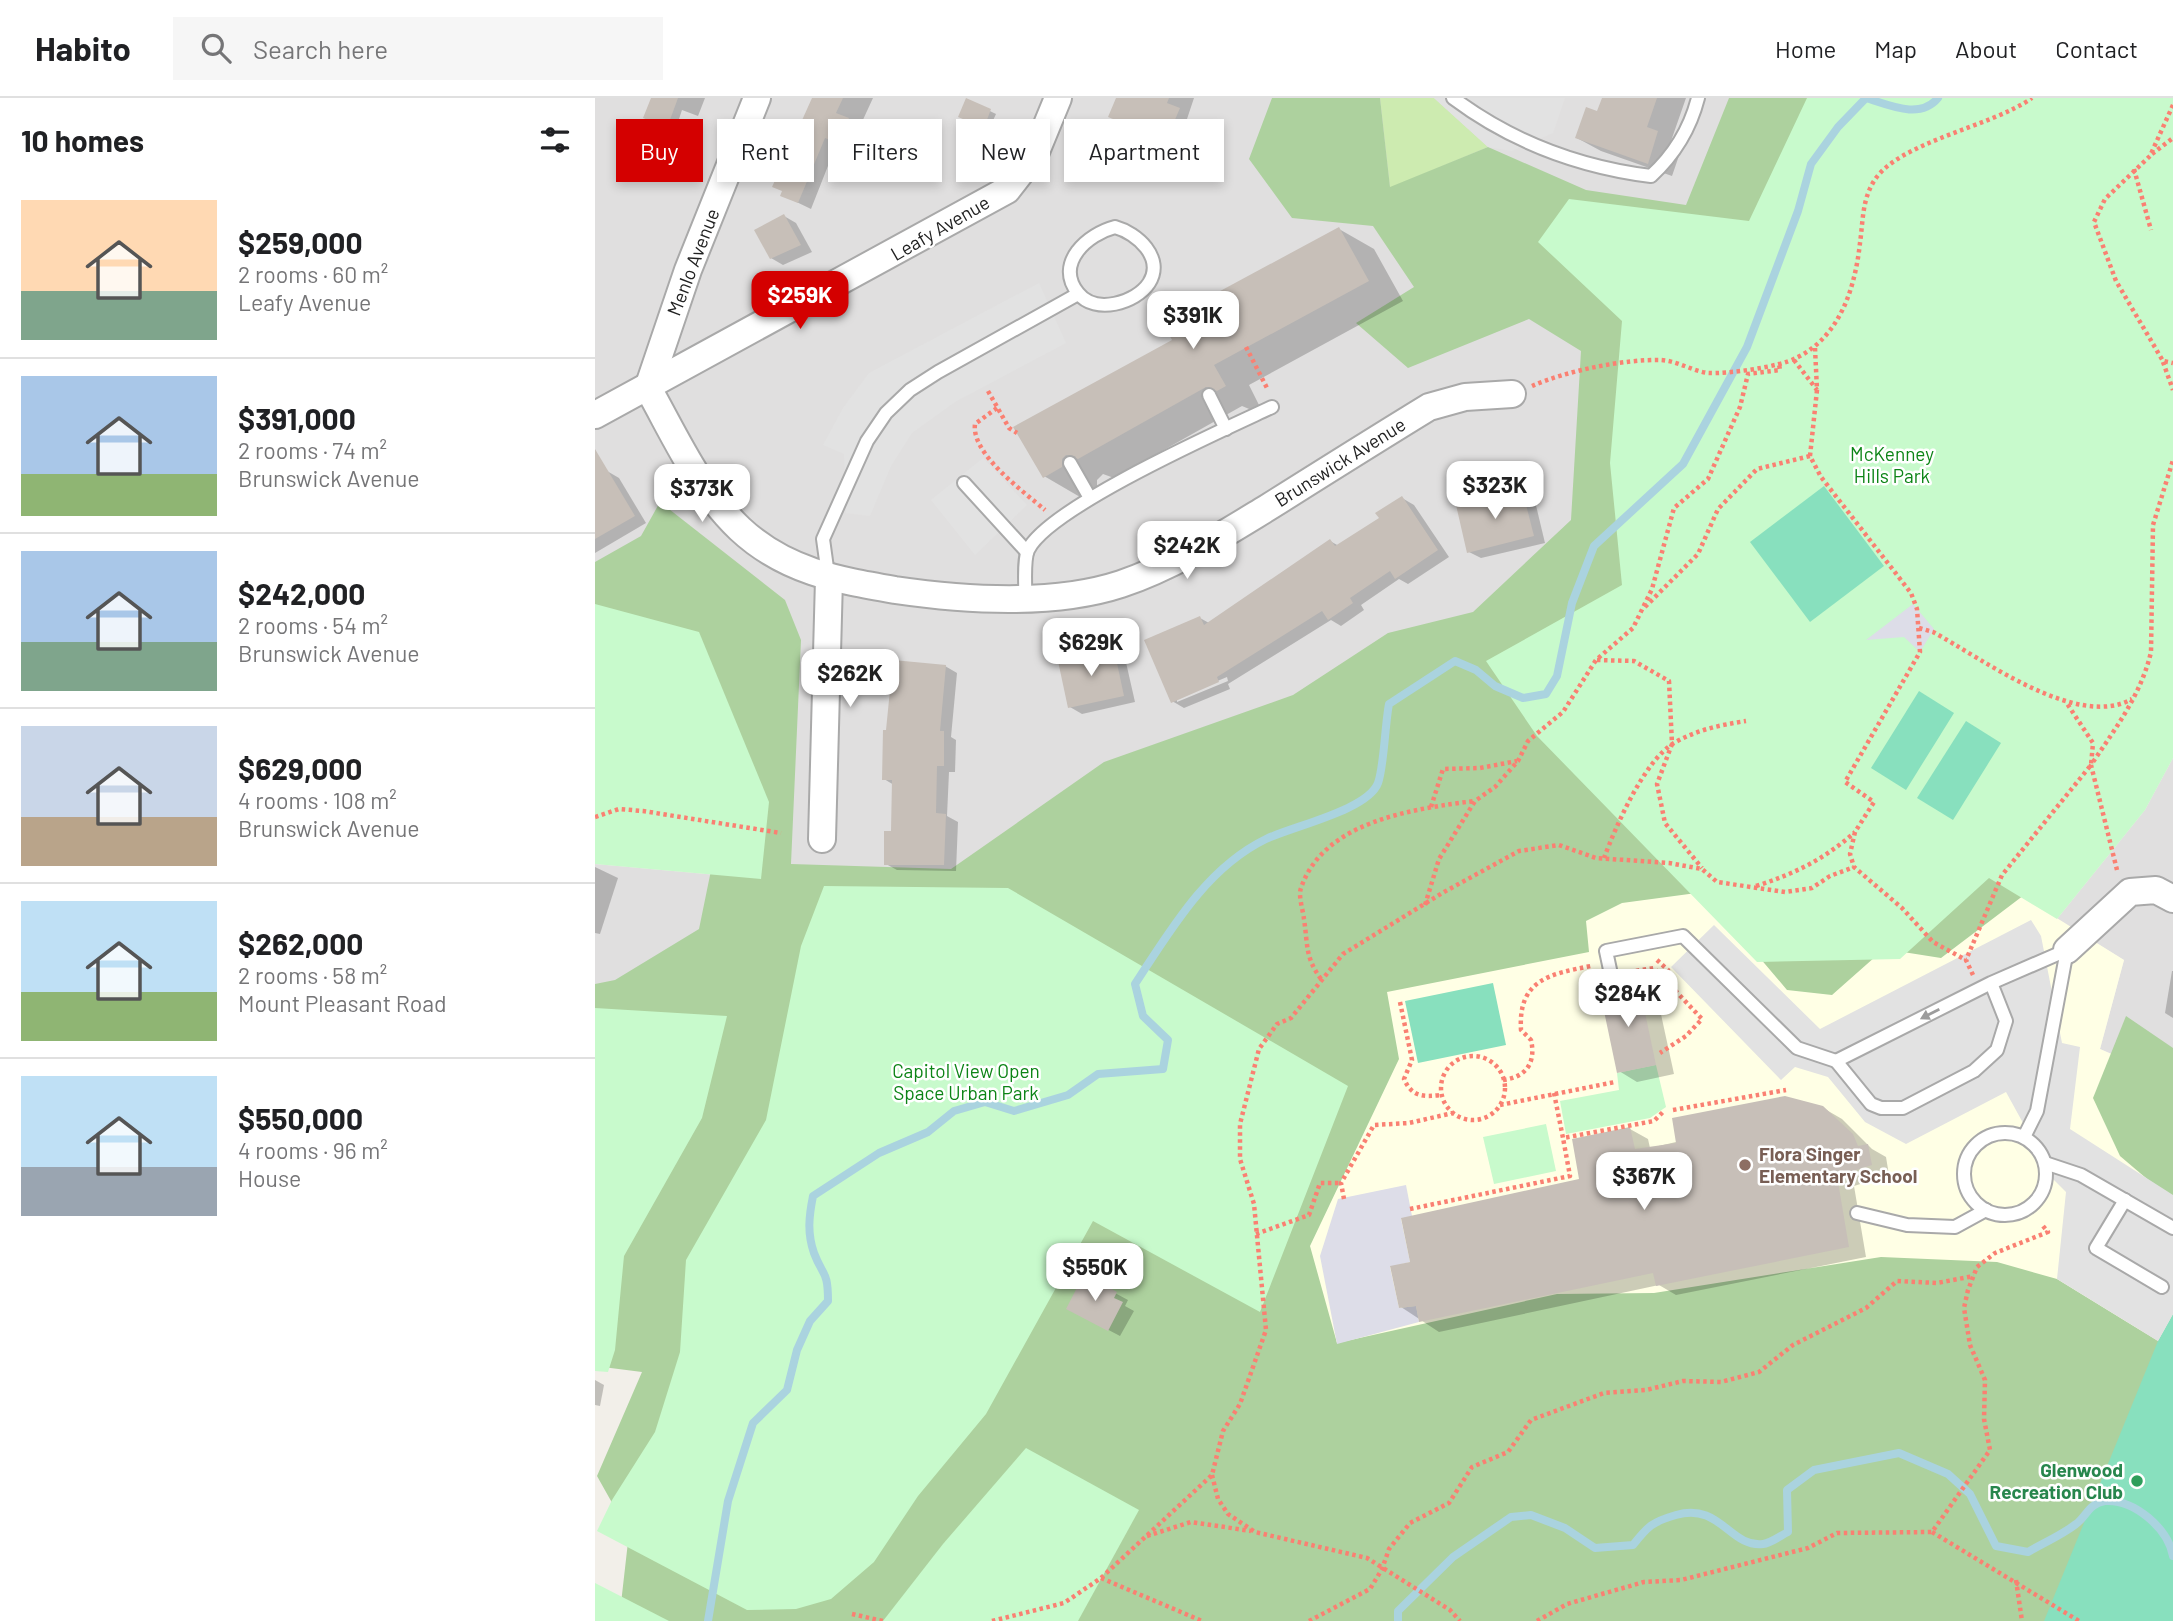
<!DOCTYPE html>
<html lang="en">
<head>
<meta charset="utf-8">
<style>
  :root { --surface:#fff; --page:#f6f6f6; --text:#202124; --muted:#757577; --line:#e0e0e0; --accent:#d40000 }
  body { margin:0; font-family:Barlow,sans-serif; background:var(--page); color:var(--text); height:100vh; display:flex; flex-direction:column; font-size:26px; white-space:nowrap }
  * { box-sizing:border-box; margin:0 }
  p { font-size:23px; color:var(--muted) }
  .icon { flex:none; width:38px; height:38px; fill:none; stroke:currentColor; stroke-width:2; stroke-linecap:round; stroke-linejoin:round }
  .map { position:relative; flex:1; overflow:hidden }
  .sheet { display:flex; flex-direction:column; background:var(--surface); width:595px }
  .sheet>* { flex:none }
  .top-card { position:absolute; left:21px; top:21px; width:665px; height:63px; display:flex; gap:14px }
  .price { position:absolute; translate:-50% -60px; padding:0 16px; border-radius:14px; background:#fff; color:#222; font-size:23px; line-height:46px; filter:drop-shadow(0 2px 4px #0008) }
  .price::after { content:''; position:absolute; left:50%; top:42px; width:21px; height:16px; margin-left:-10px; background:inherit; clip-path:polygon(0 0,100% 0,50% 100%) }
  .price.on { background:var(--accent); color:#fff }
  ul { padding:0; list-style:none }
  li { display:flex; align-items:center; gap:21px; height:175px; padding:0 21px }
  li+li { border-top:2px solid var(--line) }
  li span { display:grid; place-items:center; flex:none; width:196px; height:140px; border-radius:0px; color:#555 }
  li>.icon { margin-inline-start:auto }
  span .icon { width:84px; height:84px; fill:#fffc; stroke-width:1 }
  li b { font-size:30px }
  h2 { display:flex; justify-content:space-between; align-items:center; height:84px; padding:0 21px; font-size:30px }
  .tag { padding:0 24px; border-radius:0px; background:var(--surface); box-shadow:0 4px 10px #0003; font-size:24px; line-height:63px }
  .tag.on { background:var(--accent); color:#fff }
  header { display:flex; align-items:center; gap:42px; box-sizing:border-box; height:98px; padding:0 35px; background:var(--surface); border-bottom:2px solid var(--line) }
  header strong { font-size:33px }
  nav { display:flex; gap:38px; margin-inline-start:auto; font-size:24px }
  .search { width:490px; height:63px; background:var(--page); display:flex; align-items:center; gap:18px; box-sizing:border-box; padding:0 24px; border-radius:0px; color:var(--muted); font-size:26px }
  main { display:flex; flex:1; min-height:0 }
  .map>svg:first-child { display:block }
  .residential { fill:#e0dfdf }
  .education { fill:#ffffe5 }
  .grass { fill:#cdebb0 }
  .forest { fill:#add19e }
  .park { fill:#c8facc }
  .pitch { fill:#88e0be }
  .parking { fill:#e2e2e2 }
  .plaza { fill:#dddde8 }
  .shadow { fill:#0003; fill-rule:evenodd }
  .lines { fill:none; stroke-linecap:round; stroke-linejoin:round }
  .stream { stroke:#aad3df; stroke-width:8 }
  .building { fill:#c7bfb8 }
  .service-casing { stroke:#a9a9a9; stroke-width:16 }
  .minor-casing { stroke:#a9a9a9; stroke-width:30 }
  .path { stroke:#fa8072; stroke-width:4.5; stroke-dasharray:3.5 3.5; stroke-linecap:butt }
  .service { stroke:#fff; stroke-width:12 }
  .minor { stroke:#fff; stroke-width:26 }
  .oneway { fill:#9c9c9c }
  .education-dot { fill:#8d6e63; stroke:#fff; stroke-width:2.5 }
  .leisure-dot { fill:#2e9e5b; stroke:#fff; stroke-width:2.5 }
  .labels { text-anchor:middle; stroke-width:5; stroke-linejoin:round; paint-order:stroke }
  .street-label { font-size:19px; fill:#222; stroke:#fff }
  .park-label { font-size:19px; fill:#0c8416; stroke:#fff }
  .education-label { font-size:19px; font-weight:bold; fill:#785e54; stroke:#fff; text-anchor:start }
  .leisure-label { font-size:19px; font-weight:bold; fill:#27864d; stroke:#fff; text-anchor:end }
</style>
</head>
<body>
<header>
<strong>Habito</strong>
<div class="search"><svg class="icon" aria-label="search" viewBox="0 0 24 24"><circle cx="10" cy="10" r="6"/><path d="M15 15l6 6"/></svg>Search here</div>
<nav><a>Home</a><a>Map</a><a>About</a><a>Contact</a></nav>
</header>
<main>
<section class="sheet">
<h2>10 homes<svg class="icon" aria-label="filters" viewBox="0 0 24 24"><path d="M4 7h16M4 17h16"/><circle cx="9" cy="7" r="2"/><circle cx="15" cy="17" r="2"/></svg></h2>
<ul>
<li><span style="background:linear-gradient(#ffd9b3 65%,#7fa58c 0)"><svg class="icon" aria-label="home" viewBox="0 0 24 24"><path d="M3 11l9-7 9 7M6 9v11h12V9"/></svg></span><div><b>$259,000</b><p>2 rooms · 60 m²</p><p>Leafy Avenue</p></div></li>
<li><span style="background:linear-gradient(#a9c7e8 70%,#8fb573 0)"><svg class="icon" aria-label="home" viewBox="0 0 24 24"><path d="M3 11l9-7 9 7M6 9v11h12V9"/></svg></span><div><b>$391,000</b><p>2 rooms · 74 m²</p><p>Brunswick Avenue</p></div></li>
<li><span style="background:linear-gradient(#a9c7e8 65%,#7fa58c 0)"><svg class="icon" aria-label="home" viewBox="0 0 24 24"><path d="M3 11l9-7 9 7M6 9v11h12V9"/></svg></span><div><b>$242,000</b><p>2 rooms · 54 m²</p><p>Brunswick Avenue</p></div></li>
<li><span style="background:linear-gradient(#c9d6e8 65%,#b9a48a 0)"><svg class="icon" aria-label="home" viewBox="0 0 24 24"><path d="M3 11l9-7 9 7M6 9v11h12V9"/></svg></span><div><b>$629,000</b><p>4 rooms · 108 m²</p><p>Brunswick Avenue</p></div></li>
<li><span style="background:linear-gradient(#bfe0f5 65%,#8fb573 0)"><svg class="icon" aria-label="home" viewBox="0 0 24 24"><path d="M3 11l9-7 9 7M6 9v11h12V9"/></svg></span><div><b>$262,000</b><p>2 rooms · 58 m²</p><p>Mount Pleasant Road</p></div></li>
<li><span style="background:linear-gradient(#bfe0f5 65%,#9aa5b1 0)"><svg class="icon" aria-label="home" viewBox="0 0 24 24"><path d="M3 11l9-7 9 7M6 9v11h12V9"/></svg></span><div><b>$550,000</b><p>4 rooms · 96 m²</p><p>House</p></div></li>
</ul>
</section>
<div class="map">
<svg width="1578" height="1523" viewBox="0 0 1578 1523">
  <rect width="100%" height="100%" fill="#f2efe9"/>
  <g class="residential">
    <path d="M0 0H1212L1027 223 1015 365 891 563 0 910V766L166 781 0 506Z"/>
    <path d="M1578 660V983L1505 951 1529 862 1462 821 1550 712Z"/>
  </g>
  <path class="education" d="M667 677 1394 780 1412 789 1529 862 1505 951 1578 983V1216L978 1523H553Z"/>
  <path class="grass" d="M785 0H839L893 49 795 90Z"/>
  <g class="forest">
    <path d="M677 0H785L795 89 893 49 991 92 1091 107 1134 0H1578L1437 791 1346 860 1289 851 1237 897 1192 892 1109 794 1027 805 991 823 994 854 792 894 804 961 715 1148 742 1245 962 1196 1059 1195 1286 1159 1402 1164 1462 1181 1563 1243 1578 1221V1523H24L34 1435 2 1378 47 1274 0 1268V886L20 882 104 831 122 743 0 729V464L46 438 65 404 190 502 206 542 196 766 356 771 509 664 698 597 793 535 878 514 976 422 986 253 934 221 813 270 761 225 819 189 778 128 697 120 654 61Z"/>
    <path d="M1531 918 1578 950V1103L1525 1058 1498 1000Z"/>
  </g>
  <g class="park">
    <path d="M1212 0H1578V660L1550 712 1462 821 1394 780 1305 861 1162 864 942 638 891 563 1027 487 1015 365 1027 223 943 144 974 101 1154 123Z"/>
    <path d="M0 506 104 534 174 704 166 781 0 766Z"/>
    <path d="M229 788 413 790 753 988 665 1214 498 1123 391 1316 323 1398 279 1464 236 1501 201 1511 152 1512 2 1433 17 1402 60 1334 85 1254 91 1162 171 1022 206 848Z"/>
    <path d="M0 910 132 918 107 1020 29 1158 20 1252 13 1274 0 1273Z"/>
    <path d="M1061 967 1071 1009 1055 1020 971 1036 965 1003 1024 992 1022 975Z"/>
    <path d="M951 1026 961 1073 899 1086 888 1039Z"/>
    <path d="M431 1350 544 1412 483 1523H288L348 1446Z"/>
    <path d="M0 1485 74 1523H0Z"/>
  </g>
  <g class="pitch">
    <path d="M1229 388 1289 468 1215 524 1155 444Z"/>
    <path d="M1324 593 1359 615 1311 692 1276 670Z"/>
    <path d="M1371 623 1406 645 1358 722 1322 700Z"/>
    <path d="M898 885 911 947 823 965 810 903Z"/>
    <path d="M1578 1216V1523H1449L1563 1243Z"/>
  </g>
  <g class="parking">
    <path d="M839 0H970L958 35 917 53 893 49Z"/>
    <path d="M444 185 471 245 360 304 317 335 296 368 275 418 251 415 249 356 228 347 248 310 274 275Z"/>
    <path d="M388 360 432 407 380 457 336 402Z"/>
    <path d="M1436 822 1446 838 1467 945 1485 949 1475 1031 1578 1097V1216L1563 1243 1462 1181 1471 1094 1452 1075 1450 1065 1411 994 1311 1046 1270 1024 1233 979 1200 969 1186 982 1076 869 1119 827 1225 931Z"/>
  </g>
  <g class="plaza">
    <path d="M1318 506 1339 531 1325 554 1309 539 1271 542Z"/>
    <path d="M811 1087 817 1118 806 1121 815 1164 795 1169 804 1210 821 1208 824 1224 742 1246 725 1158 743 1101Z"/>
  </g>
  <g class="shadow">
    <path d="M58 0H110L103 18 87 12 80 33 57 24Z"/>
    <path d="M218 0H278L255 50 242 45 216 111 187 97Z"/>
    <path d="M523 0H599L583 48 516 18Z"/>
    <path d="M1009 0H1091L1076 43 1087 49 1077 78 1006 53 982 40 1003 15Z"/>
    <path d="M372 2 401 16 394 31 371 21Z"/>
    <path d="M189 118 201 125 217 154 188 167 176 160Z"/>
    <path d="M744 131 779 151 808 203 654 287 665 309 659 313 647 308 519 380 508 376 502 382V389L485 399 449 378 579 243 587 208 594 212Z"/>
    <path d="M12 373 24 380 51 425 0 455V380Z"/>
    <path d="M927 392 939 399 950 445 886 460 874 454Z"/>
    <path d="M807 400 819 407 854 459 813 486 804 481 766 507 769 512 746 528 736 522 633 586 635 591 589 610 577 603 605 520 614 525 735 443 744 448 786 421ZM632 579 633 583 582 604V600Z"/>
    <path d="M519 553 530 560 540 604 487 616 475 609Z"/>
    <path d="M350 568 362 575 356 639 361 642 360 674H354L352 718 363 724 361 773 302 772 291 766 297 735 299 687 289 681Z"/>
    <path d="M0 769 23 780 5 836 0 835Z"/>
    <path d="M1577 873H1578V920L1570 915Z"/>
    <path d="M1044 888 1062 898 1079 976 1042 984 1024 973Z"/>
    <path d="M1228 1010 1247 1021 1277 1051 1291 1059 1294 1077 1259 1088 1271 1159 1081 1197 1064 1187 844 1234 806 1209 817 1166 986 1083 1035 1031 1053 1041 1055 1050Z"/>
    <path d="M490 1179 533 1202 530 1208 539 1213 525 1238 485 1217Z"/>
    <path d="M0 1282 9 1287 5 1308 0 1307Z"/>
  </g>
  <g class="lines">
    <g class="stream">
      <path d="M1271 0C1294 7 1325 22 1343 0"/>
      <path d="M113 1523 133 1403 158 1325 192 1292 202 1252 215 1223 233 1203C233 1172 228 1179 219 1155 212 1135 214 1118 218 1098L284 1055 333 1034 359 1013 390 1004 419 1013 473 997 503 976 568 971 573 942 548 918 540 886C575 833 611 770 671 741 698 728 773 712 783 685 789 669 790 626 794 606L860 563 881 572 900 588 928 600 951 596 962 578 977 505 999 448 1088 366 1152 249 1203 113 1216 66 1243 29 1271 0"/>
      <path d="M803 1523V1513L858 1459 916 1419 936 1417 970 1430 1000 1450 1038 1447C1053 1428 1057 1424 1081 1417 1125 1404 1135 1450 1168 1446 1176 1445 1185 1438 1193 1434L1192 1392 1219 1372 1304 1355 1353 1376 1375 1396 1401 1448 1433 1454C1448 1445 1467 1437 1481 1426 1491 1419 1494 1405 1510 1403 1540 1401 1573 1431 1578 1458"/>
    </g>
  </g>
  <g class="building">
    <path d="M56 0H83L72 30 48 20Z"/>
    <path d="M217 0H248L241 15 254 20 243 45 230 40 203 105 185 98 187 93 177 89Z"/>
    <path d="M371 0 396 11 389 30 363 19Z"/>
    <path d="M521 0H574L572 5 585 10 571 43 513 19Z"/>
    <path d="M1007 0H1062L1052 29 1063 33 1053 66 980 40 991 9 1002 13Z"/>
    <path d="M189 116 206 147 175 161 159 132Z"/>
    <path d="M744 129 774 183 619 267 631 288 622 293 611 289 483 361 471 357 467 361V369L448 380 418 329 577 242 564 218 587 206 590 212Z"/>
    <path d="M0 351 40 418 0 441Z"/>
    <path d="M927 391 939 438 872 455 861 407Z"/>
    <path d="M807 398 843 452 800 481 795 473 755 500 758 505 733 522 727 513 622 579 624 584 576 605 549 542 605 518 609 527 735 441 740 448 784 420 780 415Z"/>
    <path d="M519 551 529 598 473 610 463 563Z"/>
    <path d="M298 562 351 567 345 633H349V668H342L341 715 351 716 349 767H289V733H296L297 682H287L288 632H291Z"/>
    <path d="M1044 886 1061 967 1022 975 1005 894Z"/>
    <path d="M1190 998 1228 1008 1258 1036 1263 1048 1273 1046 1277 1067 1242 1078 1254 1149 1061 1188 1058 1175 824 1224 821 1208 804 1210 795 1168 815 1164 806 1120 984 1081 977 1041 1035 1029 1040 1051 1081 1045 1077 1020Z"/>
    <path d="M489 1176 522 1194 519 1200 528 1204 513 1233 471 1211Z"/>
  </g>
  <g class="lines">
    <g class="service-casing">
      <g id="service">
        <path d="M858 0C917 44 984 69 1056 78 1080 56 1095 31 1103 0"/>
        <path d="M520 129C542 135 570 160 554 185 541 205 500 217 483 195 459 165 493 136 520 129Z"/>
        <path d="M614 297 631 331"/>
        <path d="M475 365 495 400"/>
        <path d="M369 385 432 454"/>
        <path d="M233 477 228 441 272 343 291 315 315 292 343 274 483 196"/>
        <path d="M430 500C431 487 428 464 433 452 454 409 628 332 677 309"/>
        <path d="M1017 881 1011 853 1088 838 1202 950 1241 963"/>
        <path d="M1396 885 1411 923 1402 952 1379 973 1308 1010H1286L1276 1006 1241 963 1396 885 1472 852"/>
        <circle cx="1410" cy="1076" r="41"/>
        <path d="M1429 1039 1442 1013 1472 852"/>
        <path d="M1450 1065 1486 1077 1578 1130"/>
        <path d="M1530 1102 1501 1150 1567 1189"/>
        <path d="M1262 1115 1312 1127 1360 1129 1391 1112"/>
      </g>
    </g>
    <g class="minor-casing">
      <g id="minor">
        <path d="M53 290C81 340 103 391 145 431 190 473 242 482 300 492 369 502 459 508 526 486 579 468 626 438 672 410 726 376 780 342 834 309L870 299 917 296"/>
        <path d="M53 290 93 172 162 0"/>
        <path d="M0 317 412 92 440 56 463 0"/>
        <path d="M227 741 234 481"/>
        <path d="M1472 852 1535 794 1561 792 1578 801"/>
      </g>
    </g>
    <g class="path">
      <path d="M1578 7 1555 58 1510 101 1499 124 1521 183 1568 263 1578 265"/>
      <path d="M1557 56 1578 40"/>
      <path d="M1539 71 1556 132"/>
      <path d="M651 249 673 292"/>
      <path d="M1220 250 1222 292 1215 358 1226 379 1316 495 1322 511 1325 554 1250 684 1279 704 1260 734 1255 756 1259 769 1307 810 1338 844 1371 862"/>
      <path d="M1199 262 1222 292"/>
      <path d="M1568 264 1578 292"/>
      <path d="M937 288C971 273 1029 261 1066 262 1083 263 1097 273 1113 275 1133 276 1184 269 1201 260 1245 239 1260 190 1265 145 1268 124 1267 102 1279 83 1303 44 1396 29 1437 0"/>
      <path d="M393 293 414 330 422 335"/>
      <path d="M402 310 380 326C376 356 428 393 450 412"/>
      <path d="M1050 509 1103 456 1123 411 1162 371 1215 358"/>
      <path d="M1324 530 1338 534C1388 561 1482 632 1537 601"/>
      <path d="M1002 562 1039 563 1074 583 1077 646 1062 686 1070 725 1107 770"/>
      <path d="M836 709 848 671 885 670 922 663"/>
      <path d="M0 719 24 711 48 713 186 735"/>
      <path d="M1009 760C1021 728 1049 663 1079 645 1101 632 1125 627 1151 623"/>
      <path d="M1522 772 1496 667C1520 631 1546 597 1556 554L1558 427 1578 362"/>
      <path d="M1161 788C1199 776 1230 761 1260 734"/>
      <path d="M830 807 844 761 880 703 900 689 923 663 933 643 968 614 1001 562 1038 530 1057 491 1079 410 1113 381 1145 309 1153 276 1185 272 1184 266"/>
      <path d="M1062 862 1074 873"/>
      <path d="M1034 874 1059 870 1107 921 1091 938 1065 955"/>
      <path d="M1378 877 1371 862 1407 777 1496 667 1498 645 1471 604"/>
      <path d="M726 881C710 859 713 848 709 821 708 812 703 798 706 790 729 722 820 711 879 703"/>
      <path d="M805 904 817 962 809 981C817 999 828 999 846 997"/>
      <circle cx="878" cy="990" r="32"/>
      <path d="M908 982C932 979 941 964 936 942L926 932C923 882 954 876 996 868"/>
      <path d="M959 995 968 1040 1059 1023 1068 1014"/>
      <path d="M905 1007 1020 984"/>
      <path d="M1078 1012 1191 992"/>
      <path d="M749 1101 746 1085 779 1027 814 1025 858 1015"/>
      <path d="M815 1111 975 1078 968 1040"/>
      <path d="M661 1136 714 1117 725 1085H746"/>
      <path d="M617 1377 623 1401 633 1416 660 1434 772 1460 855 1512 865 1523"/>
      <path d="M1337 1434 1484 1523"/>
      <path d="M552 1438 596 1424 656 1433"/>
      <path d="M506 1480 607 1523"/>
      <path d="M1421 1482 1427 1523"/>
      <path d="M257 1516 288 1523"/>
      <path d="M397 1523 469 1505 506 1480 617 1377 628 1333 645 1306 671 1232 659 1106 645 1061V1026L664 951 682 926 696 920 748 856 849 794 924 753 964 747 1001 760 1074 765 1107 771 1122 784 1190 794 1217 790 1235 778 1259 769"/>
      <path d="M714 1523 775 1491 787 1471 794 1451 815 1425 854 1405 877 1369 913 1354 936 1322 1009 1295 1051 1292 1088 1283 1126 1284 1164 1274 1198 1247 1271 1210 1302 1183 1342 1185 1379 1178"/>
      <path d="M942 1523 972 1506 1049 1484 1086 1482 1213 1450 1242 1435 1337 1434 1395 1352 1389 1321 1390 1282 1375 1247 1369 1210 1373 1192 1382 1169 1400 1155 1453 1134 1448 1128"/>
    </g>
    <use href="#service" class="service"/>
    <use href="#minor" class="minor"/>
  </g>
  <defs><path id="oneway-solid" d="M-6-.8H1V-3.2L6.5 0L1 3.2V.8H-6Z" transform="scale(1.75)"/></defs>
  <use class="oneway" href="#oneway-solid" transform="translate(1335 916) rotate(153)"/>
  <circle class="education-dot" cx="1150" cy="1067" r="7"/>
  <circle class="leisure-dot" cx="1542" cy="1383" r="7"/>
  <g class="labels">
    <g class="street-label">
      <text transform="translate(345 130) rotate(-30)" y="7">Leafy Avenue</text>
      <text transform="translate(98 164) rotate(-69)" y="7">Menlo Avenue</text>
      <text transform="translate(745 364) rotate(-32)" y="7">Brunswick Avenue</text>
    </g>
    <g class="park-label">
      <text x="1297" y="363">McKenney<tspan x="1297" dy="22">Hills Park</tspan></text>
      <text x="371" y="980">Capitol View Open<tspan x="371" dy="22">Space Urban Park</tspan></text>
    </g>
    <g class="education-label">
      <text x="1164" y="1063">Flora Singer<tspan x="1164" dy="22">Elementary School</tspan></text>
    </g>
    <g class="leisure-label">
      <text x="1528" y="1379">Glenwood<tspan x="1528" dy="22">Recreation Club</tspan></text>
    </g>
  </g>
</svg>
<b class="price on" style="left:205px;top:233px">$259K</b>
<b class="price" style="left:598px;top:253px">$391K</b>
<b class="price" style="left:900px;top:423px">$323K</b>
<b class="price" style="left:107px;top:426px">$373K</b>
<b class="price" style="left:592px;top:483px">$242K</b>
<b class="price" style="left:496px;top:580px">$629K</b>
<b class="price" style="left:255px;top:611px">$262K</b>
<b class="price" style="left:1033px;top:931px">$284K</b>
<b class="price" style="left:1049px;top:1114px">$367K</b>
<b class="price" style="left:500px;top:1205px">$550K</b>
<div class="top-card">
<a class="tag on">Buy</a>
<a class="tag">Rent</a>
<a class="tag">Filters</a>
<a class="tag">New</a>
<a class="tag">Apartment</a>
</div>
</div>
</main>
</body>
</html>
